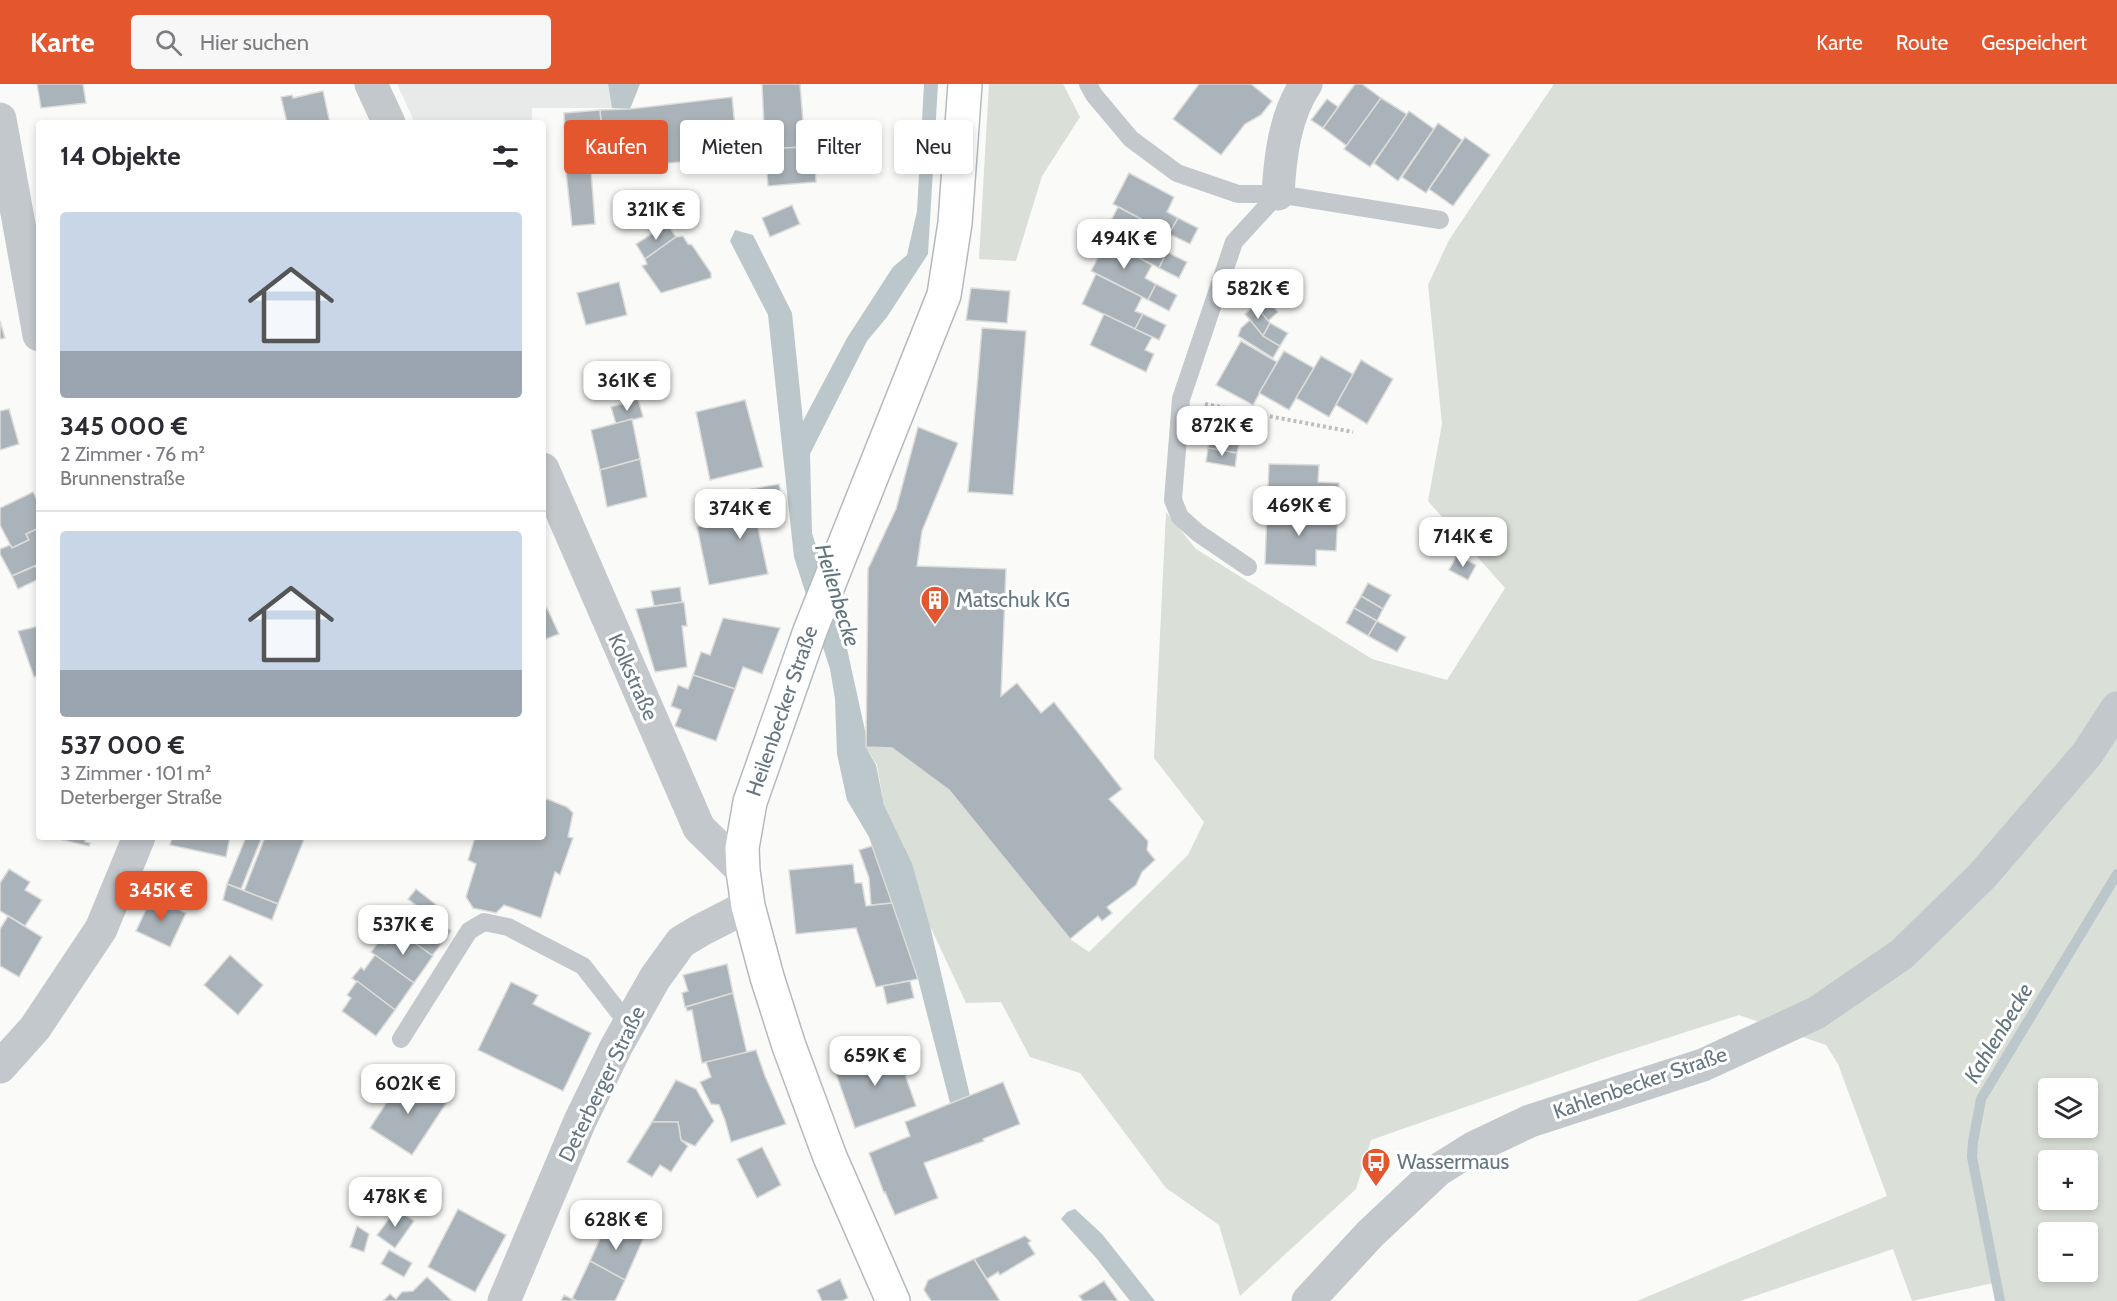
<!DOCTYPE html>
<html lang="de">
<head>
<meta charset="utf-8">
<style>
  :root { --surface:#fff; --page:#f7f7f7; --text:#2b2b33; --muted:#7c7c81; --line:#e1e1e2; --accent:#e4572e }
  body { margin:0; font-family:Cabin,sans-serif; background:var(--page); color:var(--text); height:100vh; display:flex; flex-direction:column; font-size:22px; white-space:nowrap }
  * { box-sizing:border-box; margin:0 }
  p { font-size:20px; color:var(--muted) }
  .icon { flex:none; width:33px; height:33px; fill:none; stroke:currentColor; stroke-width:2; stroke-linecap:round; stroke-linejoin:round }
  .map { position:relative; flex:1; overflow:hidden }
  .sheet { position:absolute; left:36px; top:36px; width:510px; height:720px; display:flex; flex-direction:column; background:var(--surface); border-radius:6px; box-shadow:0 3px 9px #0003 }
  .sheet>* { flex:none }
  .hud { position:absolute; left:564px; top:36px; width:570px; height:54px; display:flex; gap:12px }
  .controls { position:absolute; left:2038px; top:994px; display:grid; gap:12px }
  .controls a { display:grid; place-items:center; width:60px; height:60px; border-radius:6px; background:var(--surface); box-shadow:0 3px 9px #0003; font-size:30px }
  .price { position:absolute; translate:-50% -51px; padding:0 14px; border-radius:12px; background:#fff; color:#222; font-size:20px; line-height:39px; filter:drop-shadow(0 2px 3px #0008) }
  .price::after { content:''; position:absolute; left:50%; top:36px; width:18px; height:14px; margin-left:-9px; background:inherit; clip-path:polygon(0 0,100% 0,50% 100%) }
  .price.on { background:var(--accent); color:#fff }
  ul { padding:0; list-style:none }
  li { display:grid; align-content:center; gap:12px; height:318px; padding:0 24px }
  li+li { border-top:2px solid var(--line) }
  li span { display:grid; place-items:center; height:186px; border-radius:6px; color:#555 }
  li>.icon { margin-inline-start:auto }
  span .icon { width:108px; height:108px; fill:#fffc; stroke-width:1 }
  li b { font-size:26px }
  h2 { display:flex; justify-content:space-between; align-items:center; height:72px; padding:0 24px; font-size:26px }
  .chip { padding:0 21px; border-radius:6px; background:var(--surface); box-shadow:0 3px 9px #0003; font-size:21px; line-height:54px }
  .chip.on { background:var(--accent); color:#fff }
  header { display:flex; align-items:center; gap:36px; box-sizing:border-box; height:84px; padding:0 30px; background:var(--accent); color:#fff }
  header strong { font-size:28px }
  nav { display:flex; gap:33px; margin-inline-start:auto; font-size:21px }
  .search { width:420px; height:54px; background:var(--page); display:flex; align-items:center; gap:15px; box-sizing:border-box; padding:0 21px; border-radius:6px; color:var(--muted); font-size:22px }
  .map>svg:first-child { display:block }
  .built { fill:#e8e9e9 }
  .green { fill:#dadfd7; fill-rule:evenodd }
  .water { fill:#bbc7cb }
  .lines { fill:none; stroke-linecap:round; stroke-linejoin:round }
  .stream { stroke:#bbc7cb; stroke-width:10 }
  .building { fill:#aab3b9; stroke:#dcdcda; stroke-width:1.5 }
  .secondary-casing { stroke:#b3babf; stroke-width:36 }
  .path { stroke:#bbbfc2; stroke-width:4; stroke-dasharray:3 3; stroke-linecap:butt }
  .lane { stroke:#c3c8cc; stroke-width:18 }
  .street { stroke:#c3c8cc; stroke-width:33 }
  .secondary { stroke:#fff; stroke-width:33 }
  .labels { text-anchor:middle; stroke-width:6; stroke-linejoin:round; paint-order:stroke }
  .poi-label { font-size:21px; fill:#657683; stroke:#fff; text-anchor:start }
  .street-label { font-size:21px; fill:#657683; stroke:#fff }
  .water-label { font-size:22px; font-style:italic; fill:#60757c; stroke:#fff }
</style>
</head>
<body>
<header>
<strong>Karte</strong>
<div class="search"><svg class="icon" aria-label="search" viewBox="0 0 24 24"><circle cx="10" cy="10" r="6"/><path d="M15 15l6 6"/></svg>Hier suchen</div>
<nav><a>Karte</a><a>Route</a><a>Gespeichert</a></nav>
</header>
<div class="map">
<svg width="2117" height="1217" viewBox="0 0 2117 1217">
  <rect width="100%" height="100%" fill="#fafaf8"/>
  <path class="built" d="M397 0H608L612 24H532V39H415Z"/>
  <g class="green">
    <path d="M989 0H1063L1080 33 1042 92 1016 177 979 175Z"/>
    <path d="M1554 0H2117V1217H1996L1993 1199 1912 1217 1893 1165 1740 1217H1637L1887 1112 1838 980 1826 961 1739 931 1608 973 1371 1056 1356 1105 1240 1212 1219 1141 1166 1104 1080 989 1030 973 1001 918 966 919 930 842 912 779 884 721 877 681 866 663 892 664 949 706 1070 855 1089 868 1188 771 1204 738 1154 674 1166 428 1196 465 1372 575 1447 596 1505 504 1428 417 1442 340 1428 201 1449 156ZM2049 1005H2088V1044H2049ZM2049 1077H2088V1116H2049ZM2049 1149H2088V1188H2049Z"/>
  </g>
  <g class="water">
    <path d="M608 0H640L630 25 612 24Z"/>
    <path d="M924 0H938L928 170 887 233 867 257 810 370 812 449 844 551 866 651V663L876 681 884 721 912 779 930 842 970 1012 950 1019 918 895 869 753 847 716 837 670 835 615 830 585 794 473 768 231 730 157 735 146 753 151 792 229 803 337 847 254 893 183 907 171 917 127Z"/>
    <path d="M1075 1125 1102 1150 1155 1217H1130L1097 1175 1061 1135 1067 1128Z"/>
  </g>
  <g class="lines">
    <path class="stream" d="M2000 1217 1972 1073 1973 1058 1981 1015 2117 790"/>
  </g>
  <g class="building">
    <path d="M37 0H83L86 19 41 24Z"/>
    <path d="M762 0H800L805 63 765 65Z"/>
    <path d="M1199 0H1251L1272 17 1261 31 1245 40 1221 71 1173 35Z"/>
    <path d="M1355 0H1362L1381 14 1347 62 1323 44Z"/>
    <path d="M323 7 330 39H287L281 13 292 11 293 14Z"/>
    <path d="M732 13 735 43 721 44 723 74 605 85 600 26 630 25Z"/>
    <path d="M1381 14 1408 31 1370 83 1344 65Z"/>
    <path d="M1327 15 1338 23 1323 44 1311 36Z"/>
    <path d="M600 26 605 85 566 88 564 29Z"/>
    <path d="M1409 27 1434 45 1398 97 1374 79Z"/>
    <path d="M1438 39 1462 56 1426 109 1402 93Z"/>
    <path d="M1465 53 1490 71 1453 122 1429 105Z"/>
    <path d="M805 63V68L814 67 816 98 768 102 765 65Z"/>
    <path d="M591 87 595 140 572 142 566 88Z"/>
    <path d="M1129 89 1174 113 1167 128 1178 134 1169 150 1113 120Z"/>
    <path d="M792 121 800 140 770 153 762 134Z"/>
    <path d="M1118 123 1164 147 1156 162 1167 168 1159 184 1102 154Z"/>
    <path d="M1178 134 1198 144 1190 160 1169 150Z"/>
    <path d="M667 140 676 153 645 175 636 160Z"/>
    <path d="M683 152 688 160 692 161 711 189V194L661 209 642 182 647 180 645 175 676 153Z"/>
    <path d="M1107 157 1152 181 1145 194 1156 200 1148 216 1091 187Z"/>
    <path d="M1167 168 1187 178 1179 194 1159 184Z"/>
    <path d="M1096 190 1142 213 1135 227 1143 230 1135 245 1082 220Z"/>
    <path d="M1265 191 1284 213 1273 222 1255 201Z"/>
    <path d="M619 198 627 231 586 241 577 209Z"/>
    <path d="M1156 200 1177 211 1169 227 1148 216Z"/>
    <path d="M971 204 1010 207 1007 239 966 236Z"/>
    <path d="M1260 207 1278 228 1268 237 1250 215Z"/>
    <path d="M1255 221 1270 239 1263 252 1245 230Z"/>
    <path d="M1104 230 1152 253 1145 266 1154 270 1146 288 1090 261Z"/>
    <path d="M1143 230 1166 241 1159 256 1135 245Z"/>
    <path d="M1250 236 1263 252 1280 262 1273 274 1238 252 1241 244Z"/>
    <path d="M0 237 5 254 0 255Z"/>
    <path d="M1270 239 1288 249 1280 262 1263 252Z"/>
    <path d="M982 244 1026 247 1013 411 968 408Z"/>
    <path d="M1241 257 1277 278 1253 321 1216 301Z"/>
    <path d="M1284 267 1314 284 1289 326 1259 309Z"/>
    <path d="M1321 272 1353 290 1329 333 1296 314Z"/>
    <path d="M1361 276 1393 295 1367 340 1336 321Z"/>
    <path d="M638 315 643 333 616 340 611 323Z"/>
    <path d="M745 316 763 383 710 396 696 328Z"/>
    <path d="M9 325 19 360 0 366V327Z"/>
    <path d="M632 335 640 375 600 386 591 346Z"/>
    <path d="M1214 335 1243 340 1240 355 1211 349Z"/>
    <path d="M918 343 958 359 922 447 917 482 1006 485 1001 612 1017 599 1041 629 1054 618 1122 705 1109 715 1148 757 1147 766 1155 776 1142 788 1136 801 1107 823 1112 829 1102 837 1098 832 1070 855 949 706 892 664 866 663 868 485 896 425Z"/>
    <path d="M1211 349 1240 355 1237 369 1208 364Z"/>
    <path d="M1208 364 1237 369 1235 383 1206 378Z"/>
    <path d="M640 375 647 413 607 423 600 386Z"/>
    <path d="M1269 380 1319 381 1318 398 1339 399 1338 430 1267 427Z"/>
    <path d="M779 400 785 432 756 435 768 490 709 501 697 443 751 432 746 406Z"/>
    <path d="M33 408 39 419V444L26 450 29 456 12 464 0 441V424Z"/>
    <path d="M1267 427 1338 430 1336 467 1316 466V482L1265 480Z"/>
    <path d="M39 444V480L12 492 0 470V465L10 461 12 464 29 456 26 450Z"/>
    <path d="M1457 471 1476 481 1468 496 1449 486Z"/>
    <path d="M35 482 39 489V495L18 505 12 492Z"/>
    <path d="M1368 499 1391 511 1383 525 1361 512Z"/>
    <path d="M680 503 682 518 654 522 651 507Z"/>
    <path d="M1361 512 1383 525 1377 537 1354 524Z"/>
    <path d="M684 518 687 542H682L687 583 655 588 636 525Z"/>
    <path d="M547 524 559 550 543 556V526Z"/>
    <path d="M1354 524 1377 537 1368 552 1346 539Z"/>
    <path d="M723 534 780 544 762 590 743 583 735 605 693 591 701 568 710 571Z"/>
    <path d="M1377 537 1406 553 1397 568 1368 552Z"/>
    <path d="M39 542V591L34 593 18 547Z"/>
    <path d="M693 591 735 605 716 657 675 642 681 626 671 622 678 601 688 605Z"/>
    <path d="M547 715 567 723 573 729 568 753 573 754 560 791 555 788 541 834 504 821 496 829 473 824 466 813 476 780 468 776 475 753H543V717Z"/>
    <path d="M58 753H86L85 758 90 759 89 762 58 755Z"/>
    <path d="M172 753H230L226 773 170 761Z"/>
    <path d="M246 753H262L241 805 227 800Z"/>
    <path d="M265 753H305L278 820 244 807Z"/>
    <path d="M872 762 892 819 871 821 869 794 859 766Z"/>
    <path d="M853 780 855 799H862L866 822 892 819 918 895 876 903 856 844 796 850 789 786Z"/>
    <path d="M9 785 30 798 25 806 42 816 25 842 0 827V799Z"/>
    <path d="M227 800 278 820 272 836 223 816Z"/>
    <path d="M416 805 439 823 432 833 408 815Z"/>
    <path d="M152 813 186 829 170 863 136 847Z"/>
    <path d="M414 820 451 847 432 872 390 842 400 830 405 833Z"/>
    <path d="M8 832 42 853 19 893 0 882V845Z"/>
    <path d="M395 845 433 872 414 899 371 868 380 856 385 860Z"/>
    <path d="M230 871 263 901 238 931 204 901Z"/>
    <path d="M375 871 414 899 395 926 352 894 361 883 364 886Z"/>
    <path d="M727 880 733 909 685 923 682 909 688 907 683 891Z"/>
    <path d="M357 897 395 926 376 952 342 927 351 914 347 911Z"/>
    <path d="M910 897 914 914 887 920 883 902Z"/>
    <path d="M511 898 538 911 533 920 591 949 563 1007 478 966Z"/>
    <path d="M733 909 747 969 702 979 692 926 687 927 686 923Z"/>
    <path d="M895 962 916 1022 855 1044 834 984Z"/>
    <path d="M756 966 765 992 786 1040 731 1058 725 1036 719 1021 711 1020 700 998 711 993 706 978Z"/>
    <path d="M405 990 447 1018 412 1071 370 1044Z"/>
    <path d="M676 996 696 1005 714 1037 695 1062 681 1056 678 1038H652Z"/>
    <path d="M1003 998 1020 1040 983 1055 984 1057 924 1079 938 1114 895 1131 885 1108 884 1109 869 1069 910 1052 905 1038Z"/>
    <path d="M652 1038H678L681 1056 688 1062 671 1088 660 1081 652 1093 627 1078Z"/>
    <path d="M762 1063 781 1101 757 1114 737 1075Z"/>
    <path d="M396 1125 414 1137 395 1164 377 1151Z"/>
    <path d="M458 1125 506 1151 475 1208 428 1183Z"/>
    <path d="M607 1139 643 1155 625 1196 590 1177Z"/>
    <path d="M357 1142 369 1150 364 1168 350 1163Z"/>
    <path d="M1025 1152 1031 1157 1028 1159 1035 1170 1000 1191 998 1188 987 1195 974 1175Z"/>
    <path d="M389 1166 412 1179 404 1193 381 1180Z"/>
    <path d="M974 1175 1000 1217H931L924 1206 928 1196Z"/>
    <path d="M590 1177 625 1196 615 1217H577L572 1215Z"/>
    <path d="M427 1193 452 1217H383L390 1210 396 1215 402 1208 413 1207Z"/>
    <path d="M840 1195 848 1214 842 1217H822L817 1206Z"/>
    <path d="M1104 1197 1118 1217H1083L1079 1212Z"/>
    <path d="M564 1211 572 1215 577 1217H561Z"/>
  </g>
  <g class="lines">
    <g class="secondary-casing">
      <path id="secondary" d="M893 1217 830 1073 789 962 767 893 748 822 743 787 742 764 750 718 810 547 944 211 955 139 965 0"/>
    </g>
    <path class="path" d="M1205 320 1353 348"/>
    <g class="lane">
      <path d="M1088 0 1094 11 1131 55 1177 89 1238 110H1278L1440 136"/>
      <path d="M1248 483 1198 449 1180 433 1173 416 1181 315 1234 158 1278 110"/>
      <path d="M401 955 469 847 484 838 508 843 583 882 629 941"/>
    </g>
    <g class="street">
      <path d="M371 0 389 39"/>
      <path d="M0 35 39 251"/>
      <path d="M1278 110C1280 73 1285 31 1306 0"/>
      <path d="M543 385 699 744 743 787"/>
      <path d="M0 983 35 944 101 845 139 753"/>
      <path d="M504 1217 580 1037 616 963 655 894 681 858 701 846 748 822"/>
      <path d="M1308 1217 1370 1150 1438 1086 1473 1064 1530 1037 1703 981 1816 929 1902 870 1982 792 2087 670 2117 624"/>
    </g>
    <use href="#secondary" class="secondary"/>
  </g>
  <defs>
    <g id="building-pin" transform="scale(1.5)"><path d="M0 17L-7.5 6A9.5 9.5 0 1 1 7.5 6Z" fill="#e4572e" stroke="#fff"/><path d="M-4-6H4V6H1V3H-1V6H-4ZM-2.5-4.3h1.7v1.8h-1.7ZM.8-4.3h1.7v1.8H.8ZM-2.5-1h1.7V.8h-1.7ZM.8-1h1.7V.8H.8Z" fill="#fff"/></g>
    <g id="bus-pin" transform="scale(1.5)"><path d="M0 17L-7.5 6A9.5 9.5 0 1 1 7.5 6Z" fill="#e4572e" stroke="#fff"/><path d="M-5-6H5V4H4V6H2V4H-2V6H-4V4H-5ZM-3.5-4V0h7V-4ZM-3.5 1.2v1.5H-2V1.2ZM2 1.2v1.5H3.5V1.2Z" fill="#fff"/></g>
  </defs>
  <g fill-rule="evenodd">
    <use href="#building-pin" x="935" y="516"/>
    <use href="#bus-pin" x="1376" y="1078"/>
  </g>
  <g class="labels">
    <g class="poi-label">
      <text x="956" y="523">Matschuk KG</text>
      <text x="1397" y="1085">Wassermaus</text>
    </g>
    <g class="street-label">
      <text transform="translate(633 593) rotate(66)" y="7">Kolkstraße</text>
      <text transform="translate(782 627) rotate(-71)" y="7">Heilenbecker Straße</text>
      <text transform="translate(1640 999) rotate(-19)" y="7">Kahlenbecker Straße</text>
      <text transform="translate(602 1000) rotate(-64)" y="7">Deterberger Straße</text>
    </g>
    <g class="water-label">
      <text transform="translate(838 511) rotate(73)" y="8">Heilenbecke</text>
      <text transform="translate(1998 949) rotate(-59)" y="8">Kahlenbecke</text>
    </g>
  </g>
</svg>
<div class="controls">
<a><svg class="icon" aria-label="layers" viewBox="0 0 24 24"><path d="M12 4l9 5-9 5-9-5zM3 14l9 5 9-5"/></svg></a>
<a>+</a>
<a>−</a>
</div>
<b class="price" style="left:656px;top:157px">321K €</b>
<b class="price" style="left:1124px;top:186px">494K €</b>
<b class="price" style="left:1258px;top:236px">582K €</b>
<b class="price" style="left:627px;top:328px">361K €</b>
<b class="price" style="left:1222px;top:373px">872K €</b>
<b class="price" style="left:1299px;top:453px">469K €</b>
<b class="price" style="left:740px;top:456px">374K €</b>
<b class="price" style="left:1463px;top:484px">714K €</b>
<b class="price on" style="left:161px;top:838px">345K €</b>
<b class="price" style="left:403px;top:872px">537K €</b>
<b class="price" style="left:875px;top:1003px">659K €</b>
<b class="price" style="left:408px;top:1031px">602K €</b>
<b class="price" style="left:395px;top:1144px">478K €</b>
<b class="price" style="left:616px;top:1167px">628K €</b>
<div class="hud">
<a class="chip on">Kaufen</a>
<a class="chip">Mieten</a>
<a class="chip">Filter</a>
<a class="chip">Neu</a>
</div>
<section class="sheet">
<h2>14 Objekte<svg class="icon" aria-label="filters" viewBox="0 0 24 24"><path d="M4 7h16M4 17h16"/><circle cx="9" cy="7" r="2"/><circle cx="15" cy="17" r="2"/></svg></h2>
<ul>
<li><span style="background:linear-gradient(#c9d6e8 75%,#9aa5b1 0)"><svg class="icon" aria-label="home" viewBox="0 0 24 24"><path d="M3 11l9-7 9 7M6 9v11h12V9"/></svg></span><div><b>345 000 €</b><p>2 Zimmer · 76 m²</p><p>Brunnenstraße</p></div></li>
<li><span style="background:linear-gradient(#c9d6e8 75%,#9aa5b1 0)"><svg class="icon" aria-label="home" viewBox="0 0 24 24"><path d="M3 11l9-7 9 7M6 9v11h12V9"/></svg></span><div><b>537 000 €</b><p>3 Zimmer · 101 m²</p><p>Deterberger Straße</p></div></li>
</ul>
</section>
</div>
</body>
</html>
